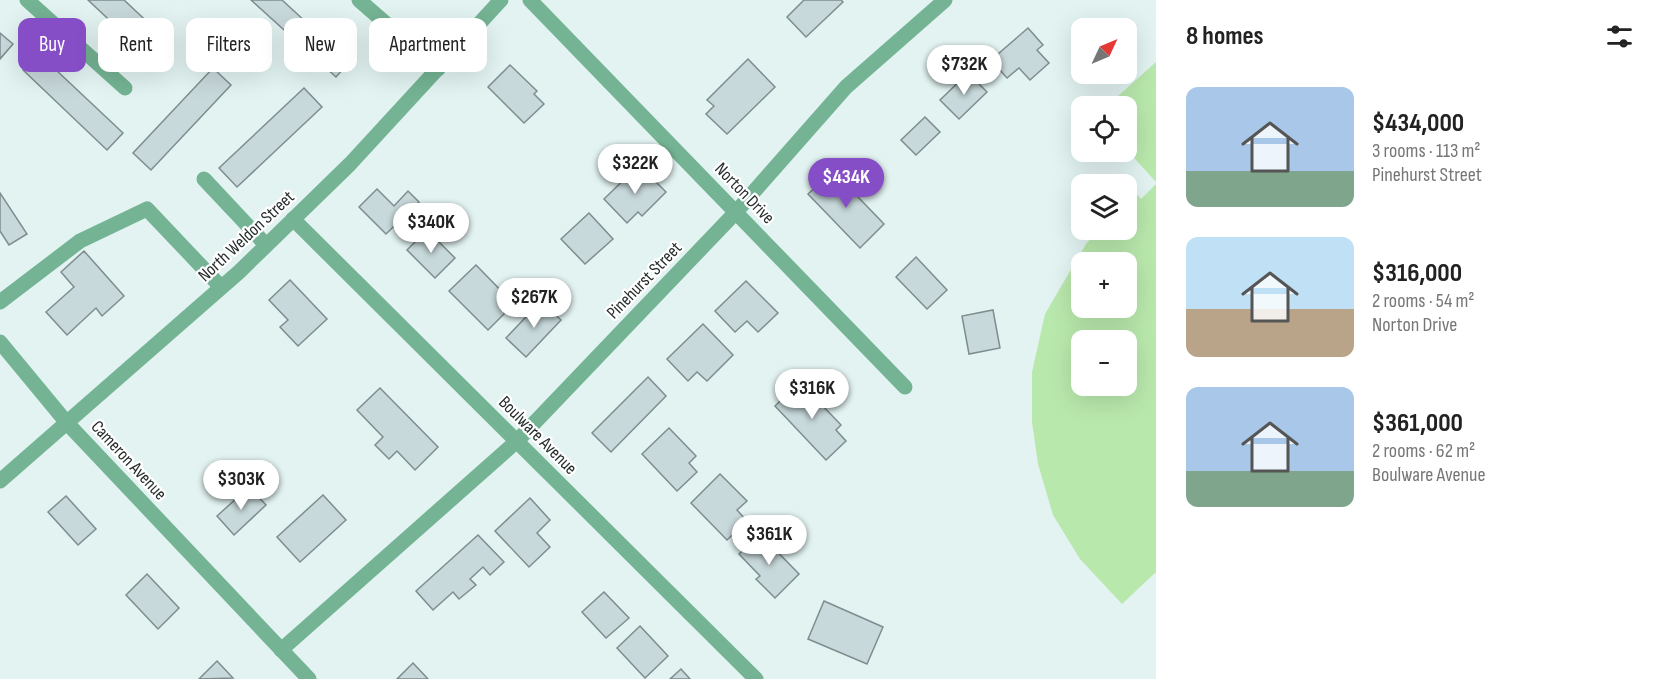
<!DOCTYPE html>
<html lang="en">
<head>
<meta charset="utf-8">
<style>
  :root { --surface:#fff; --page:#f6f6f6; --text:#222; --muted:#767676; --accent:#864ec6 }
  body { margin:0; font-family:"Sofia Sans Condensed",sans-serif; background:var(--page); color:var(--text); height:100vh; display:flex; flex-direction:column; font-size:22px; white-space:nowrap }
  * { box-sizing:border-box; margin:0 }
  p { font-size:20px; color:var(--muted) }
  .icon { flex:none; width:33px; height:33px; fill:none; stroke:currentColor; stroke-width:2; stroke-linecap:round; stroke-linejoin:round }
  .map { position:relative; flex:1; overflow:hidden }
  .sheet { display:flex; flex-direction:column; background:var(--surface); width:510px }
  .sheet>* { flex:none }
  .guide { position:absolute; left:18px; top:18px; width:570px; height:54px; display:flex; gap:12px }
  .needle { width:39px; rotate:46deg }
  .buttons { position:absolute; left:1071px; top:18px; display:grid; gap:12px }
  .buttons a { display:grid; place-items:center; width:66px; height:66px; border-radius:12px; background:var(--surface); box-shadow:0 6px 24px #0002; font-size:30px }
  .price { position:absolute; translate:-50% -51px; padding:0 14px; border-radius:21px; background:#fff; color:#222; font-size:20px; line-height:39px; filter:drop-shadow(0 2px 3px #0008) }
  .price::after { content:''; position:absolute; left:50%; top:36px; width:18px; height:14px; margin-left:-9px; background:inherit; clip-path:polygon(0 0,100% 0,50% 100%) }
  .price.selected { background:var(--accent); color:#fff }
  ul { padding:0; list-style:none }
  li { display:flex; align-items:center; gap:18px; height:150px; padding:0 30px }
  li span { display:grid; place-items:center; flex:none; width:168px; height:120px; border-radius:12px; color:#555 }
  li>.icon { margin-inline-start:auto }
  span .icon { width:72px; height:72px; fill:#fffc; stroke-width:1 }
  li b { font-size:26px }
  h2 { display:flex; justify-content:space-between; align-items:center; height:72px; padding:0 30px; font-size:26px }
  .pill { padding:0 21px; border-radius:12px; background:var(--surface); box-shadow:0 6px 24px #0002; font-size:21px; line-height:54px }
  .pill.selected { background:var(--accent); color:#fff }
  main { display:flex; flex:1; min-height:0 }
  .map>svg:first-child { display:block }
  .green { fill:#b9e8ac; fill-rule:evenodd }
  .building { fill:#c8d9db; stroke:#7e8d90; stroke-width:1.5 }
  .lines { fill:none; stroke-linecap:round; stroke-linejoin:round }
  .minor { stroke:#74b394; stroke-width:15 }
  .labels { text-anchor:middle; stroke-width:4.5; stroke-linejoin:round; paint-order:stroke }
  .street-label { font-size:18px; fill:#262d2c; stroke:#fff }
</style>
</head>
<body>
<main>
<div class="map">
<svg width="1156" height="679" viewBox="0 0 1156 679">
  <rect width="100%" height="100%" fill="#e2f3f1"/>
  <g class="green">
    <path d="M1156 62V182L1127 150 1126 106H1107Z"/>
    <path d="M1156 184V572L1122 604 1080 559 1053 515 1038 464 1032 422V372L1045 314 1086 244 1098 230H1126L1127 196 1132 189 1141 199ZM1082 262H1126V308H1082ZM1082 340H1126V386H1082Z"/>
  </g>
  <g class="building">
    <path d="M88 0H124L173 46 156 64Z"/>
    <path d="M251 0H282L307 23 311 19 353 58 336 77Z"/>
    <path d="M804 0H841L843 2 806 37 787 17Z"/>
    <path d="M1028 28 1043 45 1037 50 1049 63 1030 80 1019 68 1007 78 991 60Z"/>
    <path d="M0 33 13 44 0 59Z"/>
    <path d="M38 53 123 133 107 150 23 70Z"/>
    <path d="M748 59 775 87 727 134 706 114 714 106 707 100Z"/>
    <path d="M510 65 537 91 534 94 544 104 524 123 488 87Z"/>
    <path d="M213 68 231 85 151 170 133 153Z"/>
    <path d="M968 73 987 92 959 119 940 100Z"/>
    <path d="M304 88 322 107 237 187 219 168Z"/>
    <path d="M925 117 940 132 916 155 901 140Z"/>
    <path d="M639 165 666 192 642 216 638 212 627 223 604 199Z"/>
    <path d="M833 171 884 224 860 248 808 194Z"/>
    <path d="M377 189 394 206 408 191 419 202 386 234 359 207Z"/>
    <path d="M0 193 27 234 9 245 0 231Z"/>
    <path d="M589 213 613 239 585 264 561 239Z"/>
    <path d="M427 230 455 258 435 278 407 250Z"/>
    <path d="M84 251 124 296 102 316 96 308 67 335 46 312 74 287 61 272Z"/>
    <path d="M916 257 947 290 927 309 896 277Z"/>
    <path d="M476 265 514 304 488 330 449 291Z"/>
    <path d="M290 280 327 319 298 346 280 327 288 320 269 300Z"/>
    <path d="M746 281 778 313 758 332 747 321 735 332 715 311Z"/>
    <path d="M541 301 561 320 526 357 506 338Z"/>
    <path d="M993 310 1000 348 969 354 962 316Z"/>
    <path d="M703 324 733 355 707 381 697 372 688 381 667 359Z"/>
    <path d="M648 377 666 396 611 452 592 433Z"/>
    <path d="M800 382 841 425 836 430 846 441 826 460 775 406Z"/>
    <path d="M380 388 438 447 415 470 397 451 389 459 375 445 383 437 357 410Z"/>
    <path d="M669 428 696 456 689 463 697 472 677 491 642 454Z"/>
    <path d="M720 474 747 501 737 510 747 521 727 540 691 503Z"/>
    <path d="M249 487 266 505 234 535 217 516Z"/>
    <path d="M323 495 346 520 300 562 277 537Z"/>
    <path d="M66 496 96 529 78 545 48 512Z"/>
    <path d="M530 498 550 520 537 533 550 547 529 567 495 531Z"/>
    <path d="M760 534 799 574 775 598 756 579 760 576 739 554Z"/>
    <path d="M478 535 504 562 490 575 483 567 470 579 476 585 459 599 453 592 433 610 416 591Z"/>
    <path d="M147 574 179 608 158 629 126 595Z"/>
    <path d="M604 592 629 618 606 638 582 612Z"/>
    <path d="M824 601 883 627 867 664 808 639Z"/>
    <path d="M640 626 668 656 645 678 617 648Z"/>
    <path d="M217 661 233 678 199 679Z"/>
    <path d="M413 663 428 679H397Z"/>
    <path d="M681 669 690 679H670Z"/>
  </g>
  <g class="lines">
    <g class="minor">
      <path d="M27 0 125 88"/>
      <path d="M359 0 438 69"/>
      <path d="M530 0 905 387"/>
      <path d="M204 179 266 245"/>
      <path d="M293 219 756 679"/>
      <path d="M0 302 80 241 147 209 221 287"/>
      <path d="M0 342 67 423 309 679"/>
      <path d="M0 481 239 272 350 164 501 0"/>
      <path d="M281 650 517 441 736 212 846 87 945 0"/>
    </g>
  </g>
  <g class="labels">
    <g class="street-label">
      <text transform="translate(745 193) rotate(46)" y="6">Norton Drive</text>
      <text transform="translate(246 236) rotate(-43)" y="6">North Weldon Street</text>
      <text transform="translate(644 280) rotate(-46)" y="6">Pinehurst Street</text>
      <text transform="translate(538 435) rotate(45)" y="6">Boulware Avenue</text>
      <text transform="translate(129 460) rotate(47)" y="6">Cameron Avenue</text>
    </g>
  </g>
</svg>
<div class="buttons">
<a><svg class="needle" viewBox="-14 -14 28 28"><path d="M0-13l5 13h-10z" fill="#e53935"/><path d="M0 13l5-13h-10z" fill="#767676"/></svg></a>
<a><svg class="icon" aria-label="locate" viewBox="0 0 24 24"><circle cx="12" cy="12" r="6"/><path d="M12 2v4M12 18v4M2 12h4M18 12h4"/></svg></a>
<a><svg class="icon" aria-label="layers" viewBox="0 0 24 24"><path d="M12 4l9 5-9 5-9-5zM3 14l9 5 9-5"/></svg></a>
<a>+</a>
<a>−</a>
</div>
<b class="price" style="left:964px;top:96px">$732K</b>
<b class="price" style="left:635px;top:195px">$322K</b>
<b class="price selected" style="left:846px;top:209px">$434K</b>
<b class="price" style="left:431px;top:254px">$340K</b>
<b class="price" style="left:534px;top:329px">$267K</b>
<b class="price" style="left:812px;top:420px">$316K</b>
<b class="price" style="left:241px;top:511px">$303K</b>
<b class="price" style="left:769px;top:566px">$361K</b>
<div class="guide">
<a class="pill selected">Buy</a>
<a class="pill">Rent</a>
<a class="pill">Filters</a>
<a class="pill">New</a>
<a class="pill">Apartment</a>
</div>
</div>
<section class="sheet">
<h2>8 homes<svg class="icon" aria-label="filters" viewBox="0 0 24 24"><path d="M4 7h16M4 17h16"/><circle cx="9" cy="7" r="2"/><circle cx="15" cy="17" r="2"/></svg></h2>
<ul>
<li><span style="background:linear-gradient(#a9c7e8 70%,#7fa58c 0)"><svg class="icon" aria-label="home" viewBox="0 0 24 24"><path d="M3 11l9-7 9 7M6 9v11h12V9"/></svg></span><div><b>$434,000</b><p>3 rooms · 113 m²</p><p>Pinehurst Street</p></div></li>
<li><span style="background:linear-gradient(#bfe0f5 60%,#b9a48a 0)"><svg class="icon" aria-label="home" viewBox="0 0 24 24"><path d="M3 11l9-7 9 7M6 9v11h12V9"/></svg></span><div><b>$316,000</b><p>2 rooms · 54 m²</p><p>Norton Drive</p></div></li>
<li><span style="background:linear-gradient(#a9c7e8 70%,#7fa58c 0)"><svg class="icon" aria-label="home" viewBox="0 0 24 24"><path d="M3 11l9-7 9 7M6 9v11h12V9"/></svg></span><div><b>$361,000</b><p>2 rooms · 62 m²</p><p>Boulware Avenue</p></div></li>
</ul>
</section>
</main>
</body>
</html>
